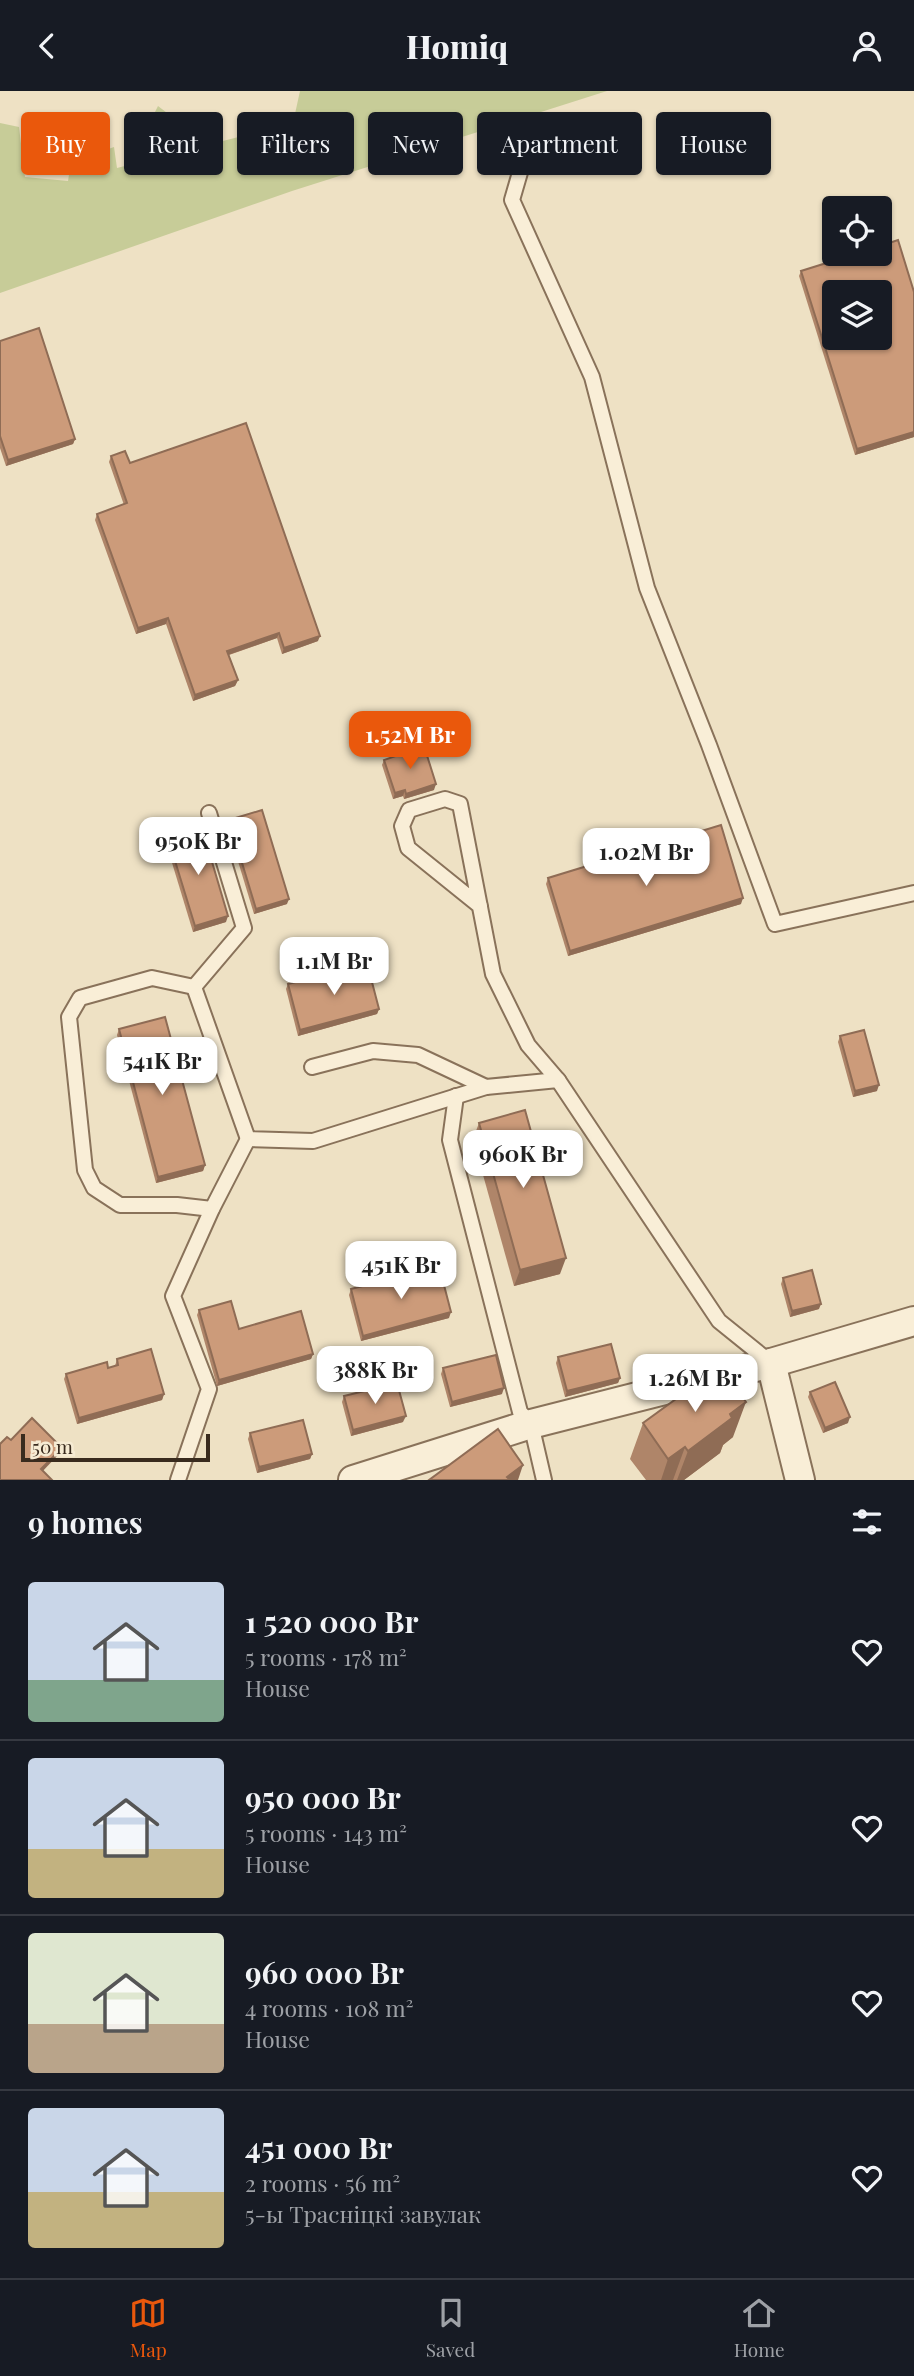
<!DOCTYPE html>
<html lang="en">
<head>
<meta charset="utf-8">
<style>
  :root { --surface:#171b24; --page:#20242c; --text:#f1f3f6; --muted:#9ea1a6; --line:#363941; --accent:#ea580c }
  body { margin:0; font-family:"Playfair Display",serif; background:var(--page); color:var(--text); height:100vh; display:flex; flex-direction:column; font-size:26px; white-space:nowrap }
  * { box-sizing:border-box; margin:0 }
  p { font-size:23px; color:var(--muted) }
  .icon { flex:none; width:38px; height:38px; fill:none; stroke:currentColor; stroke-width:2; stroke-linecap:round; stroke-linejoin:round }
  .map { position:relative; height:1389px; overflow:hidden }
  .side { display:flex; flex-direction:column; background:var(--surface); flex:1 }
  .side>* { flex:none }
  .banner { position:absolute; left:21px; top:21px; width:873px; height:63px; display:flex; gap:14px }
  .buttons { position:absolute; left:822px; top:105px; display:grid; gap:14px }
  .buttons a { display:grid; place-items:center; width:70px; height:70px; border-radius:7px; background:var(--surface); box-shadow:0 2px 5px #0004; font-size:35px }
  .scale { position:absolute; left:21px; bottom:18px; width:189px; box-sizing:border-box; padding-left:7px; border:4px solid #392b1e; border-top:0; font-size:19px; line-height:24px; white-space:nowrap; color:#392b1e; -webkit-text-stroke:5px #f6ebd3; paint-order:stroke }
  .price { position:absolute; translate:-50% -60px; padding:0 16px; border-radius:14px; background:#fff; color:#222; font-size:23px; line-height:46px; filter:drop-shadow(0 2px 4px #0008) }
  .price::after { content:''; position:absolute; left:50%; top:42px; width:21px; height:16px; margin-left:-10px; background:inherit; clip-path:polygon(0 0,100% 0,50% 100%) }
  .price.active { background:var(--accent); color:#fff }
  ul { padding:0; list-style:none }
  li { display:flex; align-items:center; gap:21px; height:175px; padding:0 28px }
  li+li { border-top:2px solid var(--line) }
  li span { display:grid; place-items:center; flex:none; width:196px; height:140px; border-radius:7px; color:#555 }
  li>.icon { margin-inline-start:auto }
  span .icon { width:84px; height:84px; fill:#fffc; stroke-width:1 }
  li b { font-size:30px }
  h2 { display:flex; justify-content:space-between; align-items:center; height:84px; padding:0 28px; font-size:30px }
  .chip { padding:0 24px; border-radius:7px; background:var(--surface); box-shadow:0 2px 5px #0004; font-size:24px; line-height:63px }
  .chip.active { background:var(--accent); color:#fff }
  header { display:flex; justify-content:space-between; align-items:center; height:91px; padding:0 28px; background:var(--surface); font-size:32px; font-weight:800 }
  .tabs { display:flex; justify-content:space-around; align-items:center; height:98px; border-top:2px solid var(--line); background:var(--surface); font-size:19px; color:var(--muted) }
  .tabs a { display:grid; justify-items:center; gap:4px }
  .tabs .active { color:var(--accent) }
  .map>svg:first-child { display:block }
  .green { fill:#c7cc98 }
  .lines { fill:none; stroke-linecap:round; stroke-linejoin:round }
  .service-casing { stroke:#89725a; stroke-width:18 }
  .minor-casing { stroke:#89725a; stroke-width:32 }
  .service { stroke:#f9eed7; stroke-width:14 }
  .minor { stroke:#f9eed7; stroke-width:28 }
  .wall { fill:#af8569 }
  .shaded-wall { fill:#8f6c55 }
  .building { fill:#cc9b7a; stroke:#8f6c55; stroke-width:2; fill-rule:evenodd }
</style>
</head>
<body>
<header><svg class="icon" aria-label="back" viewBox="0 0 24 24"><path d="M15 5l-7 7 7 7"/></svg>Homiq<svg class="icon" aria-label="person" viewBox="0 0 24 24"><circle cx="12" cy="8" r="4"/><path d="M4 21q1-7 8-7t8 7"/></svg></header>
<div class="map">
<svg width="914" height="1389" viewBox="0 0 914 1389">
  <rect width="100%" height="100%" fill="#eee1c4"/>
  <path class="green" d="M300 0H607L292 100 0 202V32L19 36 25 86 68 90 71 71 114 56 117 77 144 70 140 51 158 15 188 38 180 61 293 32Z"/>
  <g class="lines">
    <g class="service-casing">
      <g id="service">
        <path d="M538 62 521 78 512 109 592 286 647 497 709 654 775 833 914 802"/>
        <path d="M209 722 244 837 194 896 248 1048 313 1050 486 996 558 989"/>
        <path d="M480 815 408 757 402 735 409 719 445 708 460 713 493 883 528 954 558 989 719 1230 771 1272"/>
        <path d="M194 896 152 887 80 907 69 926 85 1079 94 1097 120 1114H177L212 1118"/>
        <path d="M312 976 373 960 418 964 486 996"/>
        <path d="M456 1005 450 1049 520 1321 531 1333 544 1389"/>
        <path d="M178 1389 209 1298 173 1205 212 1118 248 1048"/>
      </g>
    </g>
    <g class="minor-casing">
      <g id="minor">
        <path d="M771 1272 800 1389"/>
        <path d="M353 1389 531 1333 771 1272 914 1230"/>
      </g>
    </g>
    <use href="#service" class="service"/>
    <use href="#minor" class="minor"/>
  </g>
  <g class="wall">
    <path d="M801 180 914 346 855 364 799 185Z"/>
    <path d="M0 250 75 348 73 353 6 375 0 357Z"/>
    <path d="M111 365 130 372 318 550 282 563 277 547 229 564 238 589 235 595 193 610 166 533 136 543 95 429 97 423 124 414 109 371Z"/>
    <path d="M384 669 434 699 404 708 403 705 393 708 382 674Z"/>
    <path d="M229 729 287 813 254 823 227 734Z"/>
    <path d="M168 747 226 831 193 841 166 752Z"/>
    <path d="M548 787 741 813 568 865 546 793Z"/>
    <path d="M288 893 379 918 377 923 298 945 286 898Z"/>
    <path d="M119 938 205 1074 203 1080 156 1092 117 944Z"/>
    <path d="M840 945 877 1000 853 1006 838 951Z"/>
    <path d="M479 1032 560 1183 514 1195 473 1048Z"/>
    <path d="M783 1187 819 1218 790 1226 781 1193Z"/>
    <path d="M351 1198 449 1227 361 1250 349 1204Z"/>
    <path d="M199 1219 239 1238 313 1263 311 1268 217 1295 197 1224Z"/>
    <path d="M558 1266 620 1287 618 1292 565 1306 556 1272Z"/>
    <path d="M117 1268 164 1303 162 1309 77 1333 64 1288 66 1283 108 1277 115 1275Z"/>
    <path d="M443 1277 502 1303 450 1316 441 1283Z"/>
    <path d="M810 1301 848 1332 823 1342 808 1306Z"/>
    <path d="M344 1305 403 1331 351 1345 342 1311Z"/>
    <path d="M643 1332 733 1346 723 1354 720 1362 684 1389H646L630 1368Z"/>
    <path d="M250 1342 312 1363 310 1368 257 1382 248 1348Z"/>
  </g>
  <g class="shaded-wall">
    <path d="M914 341V346L855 364 857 358Z"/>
    <path d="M75 348 73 353 6 375 8 369Z"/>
    <path d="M168 527 166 533 136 543 138 537Z"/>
    <path d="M279 542 277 547 225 565 227 560Z"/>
    <path d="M320 545 318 550 282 563 284 557Z"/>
    <path d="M238 589 235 595 193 610 195 604Z"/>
    <path d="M436 693 434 699 404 708 406 703Z"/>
    <path d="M405 699 403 705 393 708 395 702Z"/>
    <path d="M743 807 741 813 568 865 570 860Z"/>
    <path d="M289 808 287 813 254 823 256 818Z"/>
    <path d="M228 825 226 831 193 841 195 835Z"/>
    <path d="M379 918 377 923 298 945 300 939Z"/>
    <path d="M879 994 877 1000 853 1006 855 1000Z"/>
    <path d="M205 1074 203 1080 156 1092 158 1086Z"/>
    <path d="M566 1167 560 1183 514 1195 520 1179Z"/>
    <path d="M821 1213 819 1218 790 1226 792 1220Z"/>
    <path d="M451 1221 449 1227 361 1250 363 1245Z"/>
    <path d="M313 1263 311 1268 217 1295 219 1289Z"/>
    <path d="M620 1287 618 1292 565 1306 567 1300Z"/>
    <path d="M504 1297 502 1303 450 1316 452 1311Z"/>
    <path d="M164 1303 162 1309 77 1333 79 1327Z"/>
    <path d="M746 1311 733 1346 723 1354 720 1362 684 1389H677L688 1360 730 1323Z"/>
    <path d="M406 1325 403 1331 351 1345 353 1339Z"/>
    <path d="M850 1326 848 1332 823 1342 825 1337Z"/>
    <path d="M685 1356 673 1389H661L668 1368Z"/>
    <path d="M62 1357 60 1362 39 1384 41 1378Z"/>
    <path d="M312 1363 310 1368 257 1382 259 1376Z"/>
    <path d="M523 1374 518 1389H506L507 1386Z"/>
  </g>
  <g class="building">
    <path d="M898 149 914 201V341L857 358 801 180 855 163H880V155ZM835 201H880V247H835Z"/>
    <path d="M39 237 75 348 8 369 0 345V250Z"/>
    <path d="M246 332 320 545 284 557 279 542 227 560 238 589 195 604 168 527 138 537 97 423 127 412 111 365 125 360 130 372Z"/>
    <path d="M424 655 436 693 406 703 405 699 395 702 384 669Z"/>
    <path d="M262 719 289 808 256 818 229 729Z"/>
    <path d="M721 734 743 807 570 860 548 787Z"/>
    <path d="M202 737 228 825 195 835 168 747Z"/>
    <path d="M367 872 379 918 300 939 288 893Z"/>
    <path d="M165 926 205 1074 158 1086 119 938Z"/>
    <path d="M864 939 879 994 855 1000 840 945Z"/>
    <path d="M525 1019 566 1167 520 1179 479 1032Z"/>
    <path d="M439 1175 451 1221 363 1245 351 1198Z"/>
    <path d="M812 1179 821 1213 792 1220 783 1187Z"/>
    <path d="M231 1210 239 1238 301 1220 313 1263 219 1289 199 1219Z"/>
    <path d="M611 1253 620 1287 567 1300 558 1266Z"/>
    <path d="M151 1258 164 1303 79 1327 66 1283 107 1271 108 1277 118 1274 117 1268Z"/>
    <path d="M496 1264 504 1297 452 1311 443 1277Z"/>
    <path d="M720 1276 746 1311 730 1323 732 1327 688 1360 685 1356 668 1368 643 1332Z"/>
    <path d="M835 1291 850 1326 825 1337 810 1301Z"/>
    <path d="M397 1292 406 1325 353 1339 344 1305Z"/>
    <path d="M32 1327 62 1357 41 1378 52 1389H0V1353L7 1346 11 1349Z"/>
    <path d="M303 1329 312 1363 259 1376 250 1342Z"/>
    <path d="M498 1338 523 1374 507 1386 510 1389H429Z"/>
  </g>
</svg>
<div class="buttons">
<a><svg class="icon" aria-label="locate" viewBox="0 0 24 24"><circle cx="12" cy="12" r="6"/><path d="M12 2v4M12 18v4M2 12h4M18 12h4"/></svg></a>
<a><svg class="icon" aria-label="layers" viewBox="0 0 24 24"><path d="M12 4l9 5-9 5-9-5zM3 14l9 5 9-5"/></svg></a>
</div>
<div class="scale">50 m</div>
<b class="price active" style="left:410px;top:680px">1.52M Br</b>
<b class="price" style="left:198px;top:786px">950K Br</b>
<b class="price" style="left:646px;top:797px">1.02M Br</b>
<b class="price" style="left:334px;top:906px">1.1M Br</b>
<b class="price" style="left:162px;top:1006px">541K Br</b>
<b class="price" style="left:523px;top:1099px">960K Br</b>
<b class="price" style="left:401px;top:1210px">451K Br</b>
<b class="price" style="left:375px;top:1315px">388K Br</b>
<b class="price" style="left:695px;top:1323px">1.26M Br</b>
<div class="banner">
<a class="chip active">Buy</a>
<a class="chip">Rent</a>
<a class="chip">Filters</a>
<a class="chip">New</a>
<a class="chip">Apartment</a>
<a class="chip">House</a>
</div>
</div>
<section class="side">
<h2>9 homes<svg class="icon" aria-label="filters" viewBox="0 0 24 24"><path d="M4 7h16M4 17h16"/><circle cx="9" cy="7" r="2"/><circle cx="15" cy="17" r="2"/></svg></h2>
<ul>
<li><span style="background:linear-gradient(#c9d6e8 70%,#7fa58c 0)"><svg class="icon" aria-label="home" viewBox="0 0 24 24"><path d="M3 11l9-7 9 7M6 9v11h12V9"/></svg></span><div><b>1 520 000 Br</b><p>5 rooms · 178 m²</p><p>House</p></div><svg class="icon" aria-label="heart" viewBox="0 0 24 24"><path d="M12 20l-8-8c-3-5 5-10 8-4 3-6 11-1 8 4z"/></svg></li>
<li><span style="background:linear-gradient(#c9d6e8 65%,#c2b280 0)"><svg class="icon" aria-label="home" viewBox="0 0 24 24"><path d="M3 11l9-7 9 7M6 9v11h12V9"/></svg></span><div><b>950 000 Br</b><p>5 rooms · 143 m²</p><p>House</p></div><svg class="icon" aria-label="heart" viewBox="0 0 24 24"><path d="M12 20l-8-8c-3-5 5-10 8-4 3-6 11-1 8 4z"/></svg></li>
<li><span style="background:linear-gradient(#dfe7d0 65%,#b9a48a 0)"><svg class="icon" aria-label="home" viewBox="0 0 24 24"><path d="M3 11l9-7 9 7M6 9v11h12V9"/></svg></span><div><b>960 000 Br</b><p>4 rooms · 108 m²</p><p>House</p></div><svg class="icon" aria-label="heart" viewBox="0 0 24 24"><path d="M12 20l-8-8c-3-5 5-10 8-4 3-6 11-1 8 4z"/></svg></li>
<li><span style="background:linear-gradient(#c9d6e8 60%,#c2b280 0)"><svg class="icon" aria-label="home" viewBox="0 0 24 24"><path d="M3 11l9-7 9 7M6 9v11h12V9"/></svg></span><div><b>451 000 Br</b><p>2 rooms · 56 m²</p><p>5-ы Трасніцкі завулак</p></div><svg class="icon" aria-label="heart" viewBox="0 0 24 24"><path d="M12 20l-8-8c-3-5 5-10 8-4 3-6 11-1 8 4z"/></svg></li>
</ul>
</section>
<nav class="tabs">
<a class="active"><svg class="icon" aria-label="map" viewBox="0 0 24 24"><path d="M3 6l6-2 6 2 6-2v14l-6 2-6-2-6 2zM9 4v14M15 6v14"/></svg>Map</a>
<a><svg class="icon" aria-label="saved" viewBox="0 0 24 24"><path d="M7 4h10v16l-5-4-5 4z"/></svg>Saved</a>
<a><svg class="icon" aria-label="home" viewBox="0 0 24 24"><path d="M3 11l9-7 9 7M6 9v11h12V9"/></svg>Home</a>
</nav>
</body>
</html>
